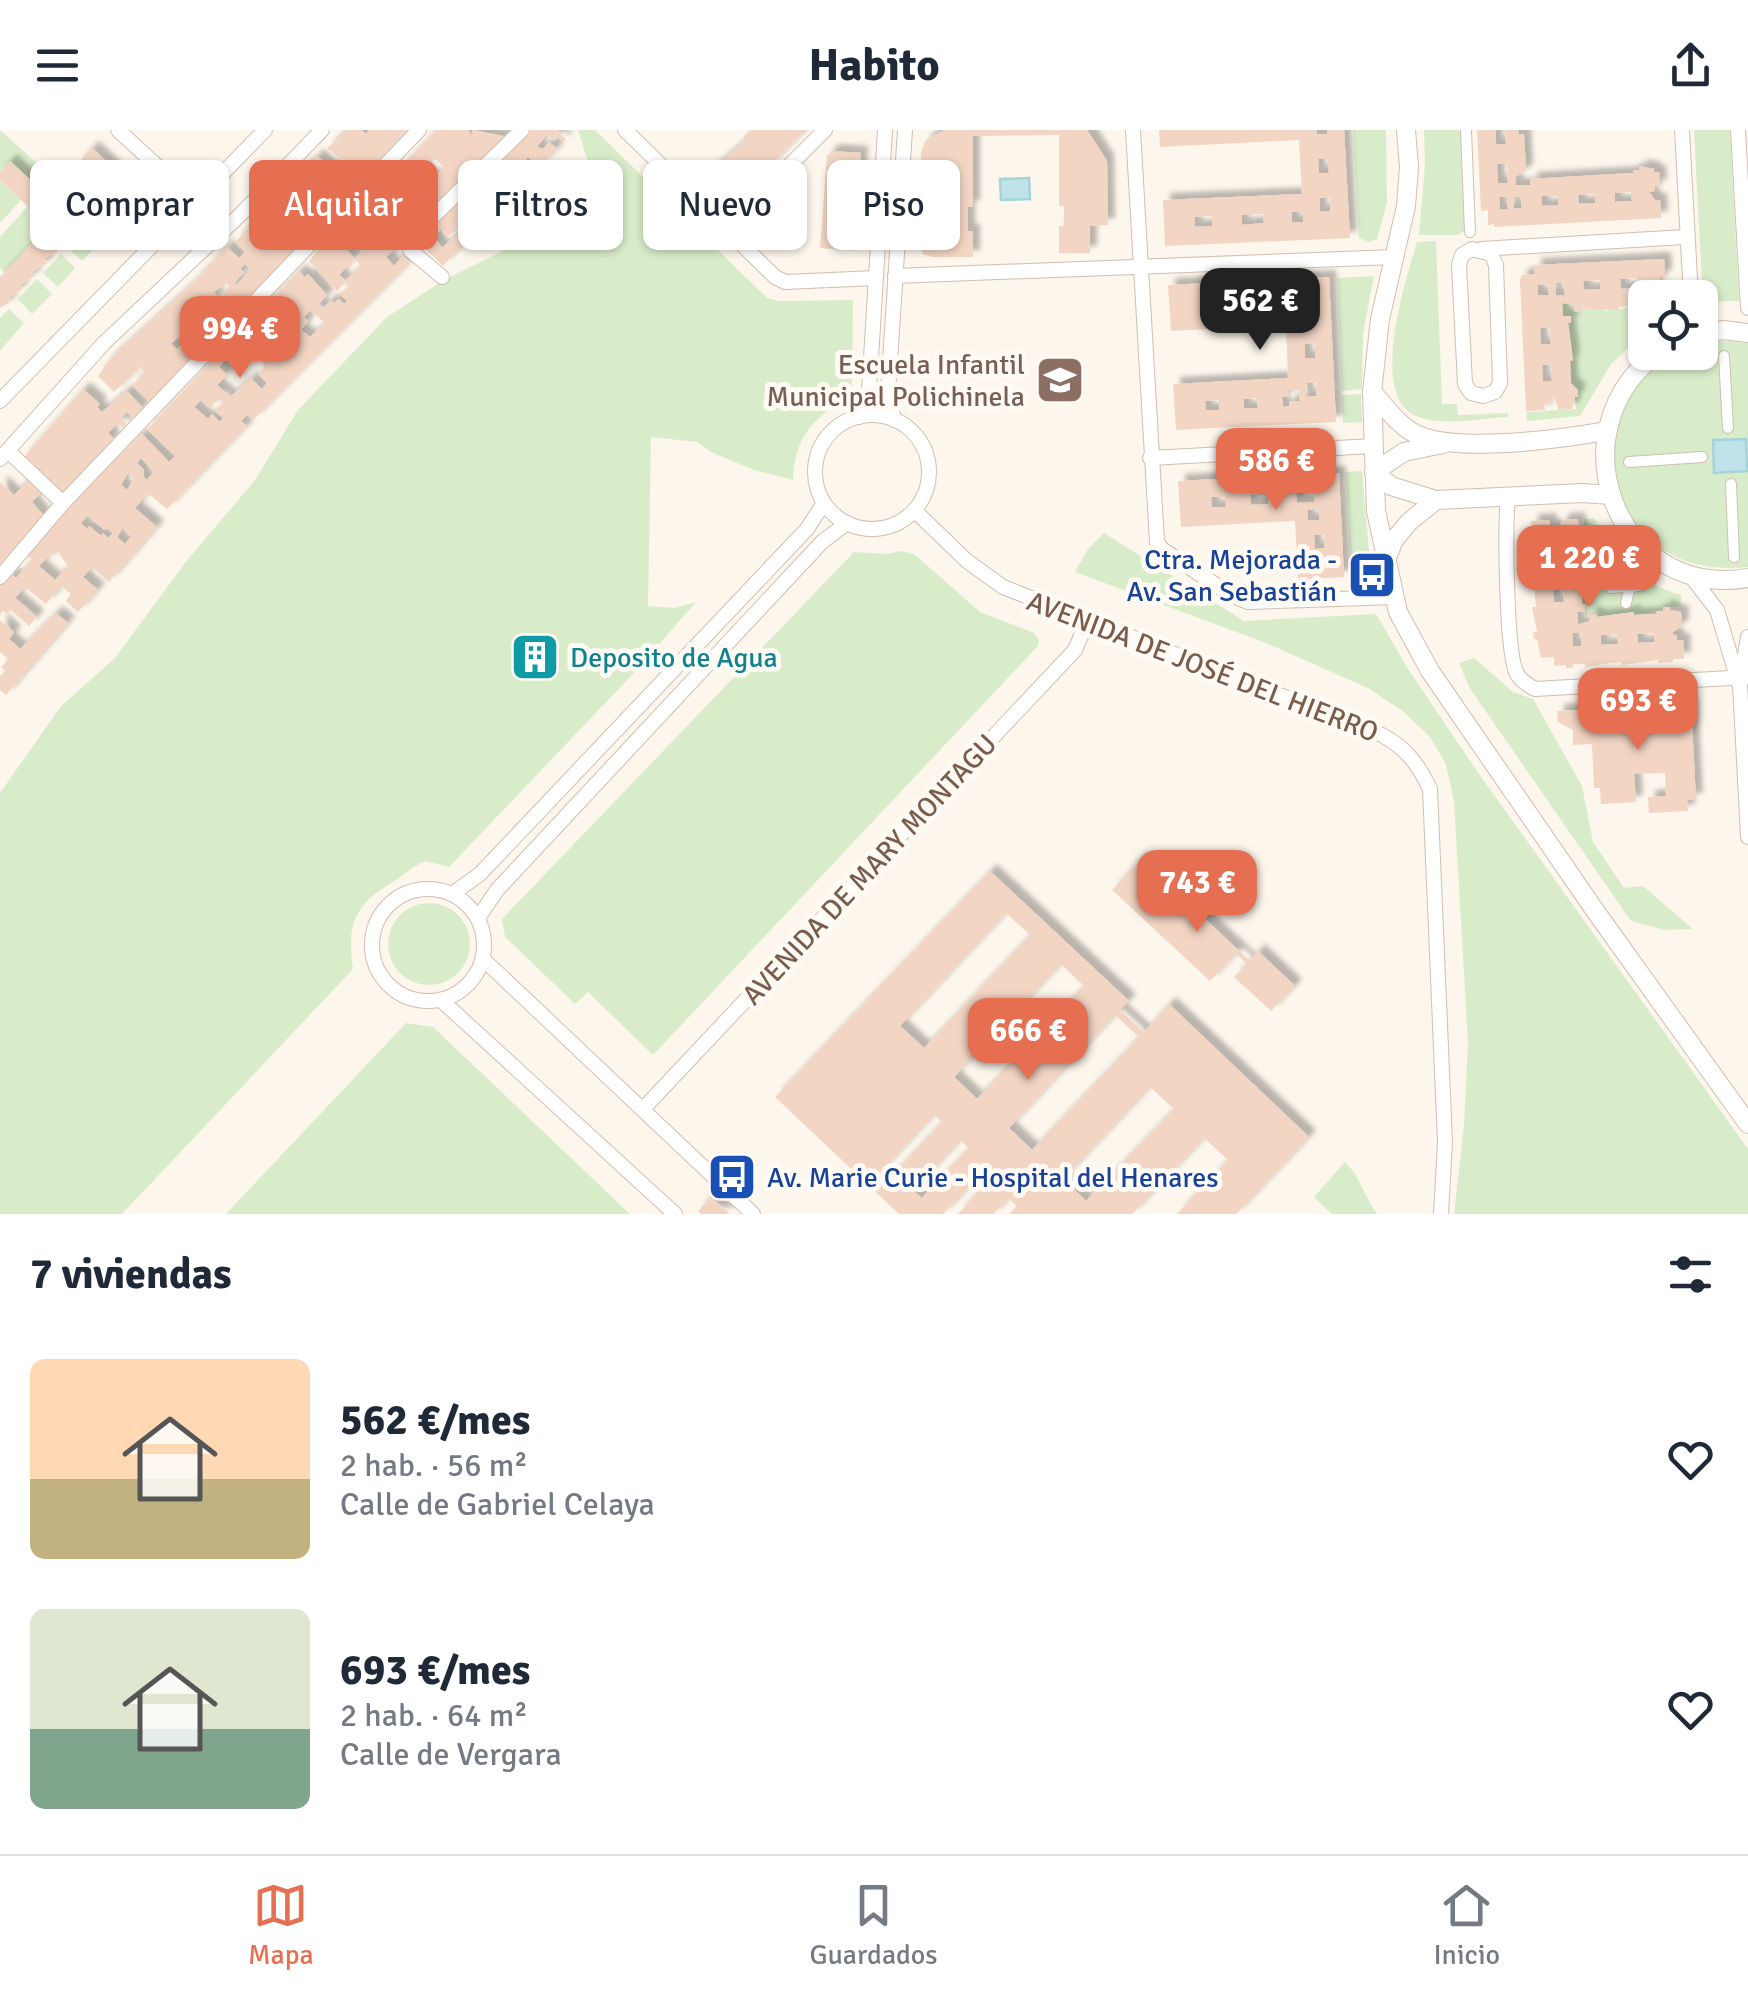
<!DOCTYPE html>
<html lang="es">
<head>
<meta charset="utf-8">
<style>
  :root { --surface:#fff; --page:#f6f6f7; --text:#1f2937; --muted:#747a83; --line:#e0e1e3; --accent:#e76f51 }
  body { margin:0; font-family:Signika,sans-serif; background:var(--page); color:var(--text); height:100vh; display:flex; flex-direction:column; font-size:38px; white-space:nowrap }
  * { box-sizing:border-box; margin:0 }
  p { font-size:32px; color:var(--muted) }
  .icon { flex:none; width:55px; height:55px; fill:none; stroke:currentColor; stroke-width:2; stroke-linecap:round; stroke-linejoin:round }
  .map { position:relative; height:1084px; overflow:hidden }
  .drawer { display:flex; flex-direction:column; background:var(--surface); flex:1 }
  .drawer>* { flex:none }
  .banner { position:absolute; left:30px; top:30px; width:1000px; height:90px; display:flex; gap:20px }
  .fabs { position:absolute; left:1628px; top:150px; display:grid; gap:20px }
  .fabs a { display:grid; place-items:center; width:90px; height:90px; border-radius:15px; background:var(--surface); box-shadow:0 2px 8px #0004; font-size:50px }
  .price { position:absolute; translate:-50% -85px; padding:0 22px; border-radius:20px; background:var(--accent); color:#fff; font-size:32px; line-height:65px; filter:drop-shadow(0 2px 5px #0008) }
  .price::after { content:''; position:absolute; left:50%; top:60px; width:30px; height:22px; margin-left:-15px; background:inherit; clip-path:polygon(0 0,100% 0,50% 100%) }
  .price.active { background:#222; color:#fff }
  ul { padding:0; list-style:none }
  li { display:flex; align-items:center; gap:30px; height:250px; padding:0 30px }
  li span { display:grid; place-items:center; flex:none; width:280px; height:200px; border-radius:15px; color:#555 }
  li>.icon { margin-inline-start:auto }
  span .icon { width:120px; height:120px; fill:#fffc; stroke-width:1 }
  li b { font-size:42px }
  h2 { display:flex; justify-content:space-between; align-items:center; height:120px; padding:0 30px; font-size:42px }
  .pill { padding:0 35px; border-radius:15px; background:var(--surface); box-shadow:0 2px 8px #0004; font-size:35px; line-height:90px }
  .pill.active { background:var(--accent); color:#fff }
  header { display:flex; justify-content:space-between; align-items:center; height:130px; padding:0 30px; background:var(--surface); font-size:45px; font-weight:700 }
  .tabs { display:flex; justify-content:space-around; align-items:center; height:140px; border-top:2px solid var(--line); background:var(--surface); font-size:28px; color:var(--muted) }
  .tabs a { display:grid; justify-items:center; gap:5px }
  .tabs .active { color:var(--accent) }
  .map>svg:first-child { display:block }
  .green { fill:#d8ecc9 }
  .water { fill:#bfe3e8; stroke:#a5d3da; stroke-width:2.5 }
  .building { fill:#f3d5c3; fill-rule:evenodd; filter:url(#shadow) }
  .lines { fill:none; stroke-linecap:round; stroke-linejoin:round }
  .pedestrian-casing { stroke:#d1beb0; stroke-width:12 }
  .minor-casing { stroke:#d1beb0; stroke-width:16 }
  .tertiary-casing { stroke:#d1beb0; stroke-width:20 }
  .pedestrian { stroke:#fff; stroke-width:10 }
  .minor { stroke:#fff; stroke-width:14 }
  .tertiary { stroke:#fff; stroke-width:18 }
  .labels { text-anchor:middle; stroke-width:10; stroke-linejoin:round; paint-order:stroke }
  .education-label { font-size:28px; fill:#785e54; stroke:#fffaf3; text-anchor:end }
  .transit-label { font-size:28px; fill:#164399; stroke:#fffaf3; text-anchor:end }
  .culture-label { font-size:28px; fill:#0d838f; stroke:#fffaf3; text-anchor:start }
  .street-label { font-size:28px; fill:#7a5c4d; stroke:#fffaf3 }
</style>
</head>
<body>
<header><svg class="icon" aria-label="menu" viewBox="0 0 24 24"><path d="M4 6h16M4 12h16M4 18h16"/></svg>Habito<svg class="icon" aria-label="share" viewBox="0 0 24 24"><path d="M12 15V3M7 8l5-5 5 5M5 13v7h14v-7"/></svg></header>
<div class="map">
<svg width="1748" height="1084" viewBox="0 0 1748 1084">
  <defs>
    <filter id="shadow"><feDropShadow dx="7" dy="-7" stdDeviation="2.5" flood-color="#0004"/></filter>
  </defs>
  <rect width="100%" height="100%" fill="#fdf6ec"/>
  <g class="green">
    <path d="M0 0 111 100 82 131 67 117 74 112 58 86 9 32 0 42Z"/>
    <path d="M578 0H595L767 168 780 171 853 170 852 253 848 268C813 287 794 309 793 350L754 340 711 322 697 312 651 307 648 476 675 478 696 472 631 546 449 737 425 731C412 737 403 746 391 753 353 776 347 796 353 839L122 1084H0V663L61 576 115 528 185 433 255 350 298 280 387 187 444 150 545 100 590 66 592 44Z"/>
    <path d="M1353 0H1386L1387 72 1377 109 1369 112 1359 108Z"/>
    <path d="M1424 0H1462L1465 101 1458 105H1419L1425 34Z"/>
    <path d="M1694 0H1730L1739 171 1703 172Z"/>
    <path d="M78 33 131 81 118 95 65 46Z"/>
    <path d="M0 50 21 70 0 93Z"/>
    <path d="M28 76 48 96 4 143 0 138V107Z"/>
    <path d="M1436 111 1442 274H1457L1458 285 1508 283V287C1481 288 1442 297 1416 286 1368 266 1406 149 1417 112Z"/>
    <path d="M61 124 75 138 58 157 43 143Z"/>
    <path d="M1374 146 1363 204 1362 259 1342 261 1337 148Z"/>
    <path d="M37 149 52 164 32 184 18 169Z"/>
    <path d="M1562 173 1574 175 1575 182H1582V179L1604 178 1605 181 1641 176 1645 179V202L1611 234 1580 286 1527 291 1526 282 1576 279 1575 267 1578 266 1571 253 1570 231 1573 230 1568 193H1571V187L1563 186Z"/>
    <path d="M9 179 24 193 0 221V188Z"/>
    <path d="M1724 211 1748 213V437C1578 455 1580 223 1700 222V215Z"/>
    <path d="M1361 264 1362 292 1343 293 1342 265Z"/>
    <path d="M1362 341 1370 432 1367 434V447L1351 449 1346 342Z"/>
    <path d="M1594 388C1613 427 1639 452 1681 465V476C1661 477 1655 484 1634 485L1633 482 1597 487 1596 484 1585 485V475L1582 474 1583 437H1580L1578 414 1584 407V389Z"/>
    <path d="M1104 403 1244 491 1376 484 1408 539 1479 644 1748 1019V1084H1454L1464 996 1468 912 1454 671 1446 634 1430 607 1404 582 1368 558 1266 513 1075 442 1088 419Z"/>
    <path d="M901 421 914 424 980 482 1034 503 1039 511 1037 517 653 925 588 862 575 874 505 807 502 789 854 422 887 424Z"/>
    <path d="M1474 528 1513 562 1533 569 1582 656 1593 712 1624 758 1643 756 1693 799 1665 800 1631 791 1469 557 1459 533Z"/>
    <circle cx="429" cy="814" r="41"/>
    <path d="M406 893 433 897 630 1084H226Z"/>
    <path d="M1345 1032C1361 1048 1364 1066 1377 1084H1332L1314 1067Z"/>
  </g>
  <g class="water">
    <path d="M1029 48 1030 69 1001 70 1000 49Z"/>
    <path d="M1746 309 1747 341 1714 343 1713 310Z"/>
  </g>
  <g class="building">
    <path d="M348 0H361L366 4 369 0H406L336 78 235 181 238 184 222 202 208 182 230 156 227 153 214 162 217 165 206 180 171 214 177 219 181 215 192 227 162 260 149 272 132 255 145 242 140 237 114 262 98 246 110 229 188 158 227 117 239 128 245 122 235 112 265 81 279 93 283 89 270 74 278 66 282 67 295 50 293 49 317 26 331 38 340 29 327 18ZM318 65 321 69 316 74 312 71 293 91 289 88 296 80 289 73 293 69 303 78ZM245 134 251 140 236 155 234 153 244 142 240 139Z"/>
    <path d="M436 0H470L469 9 473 0 508 7 409 102 389 81 371 97 395 119 386 127 394 136 403 126 410 132 253 290 248 284 241 291 247 296 167 379 148 363 135 378 157 397 109 452 92 437 83 447 98 460 78 482 66 471 71 464 61 456 46 474 25 457 15 468 37 487 29 496 11 480 7 484 3 481 0 485V456L11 444 16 448 32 430 27 426 99 345 142 304 169 332 175 326 147 299 299 141 305 147 308 144 327 165 319 174 323 178 331 170 334 173 339 169 344 174 347 171 340 164 349 155 346 151 361 136 355 129 372 112 362 102 346 119 355 129 339 145 346 151 337 161 309 131 348 86 399 40ZM433 27 444 37 433 49 422 38ZM419 45 428 53 411 76 407 72 420 59 412 52ZM310 180 325 193 310 207 301 200 308 191 304 187ZM256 215 268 227 262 232 265 236 258 243 267 253 262 259 251 248 230 267 217 255 227 245 219 237 234 220 241 226ZM219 268 223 272 215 281 223 288 220 292 212 284 208 289 194 277 201 270 210 278ZM141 328 154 342 147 350 143 346 144 340 137 333ZM128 343 134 349 127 360 121 355ZM88 385 104 400 107 398 113 403 108 408 103 403 101 406 89 396 87 399 81 393ZM123 398 132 406 125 414 117 407ZM58 422 68 436 55 450 39 436 52 423 54 425Z"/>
    <path d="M527 0H555L566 9 563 12 558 7 554 11 547 4 537 17 543 19 549 12 557 19 539 37 528 27 526 29 536 38 532 42 541 52 553 40 562 49 535 75 529 68 472 112 460 98 447 106 441 99 434 106 442 118 457 104 465 113 443 136 416 110 495 38Z"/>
    <path d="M750 0H805L771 35 765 29 727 67 705 45 746 10 743 7Z"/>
    <path d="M945 0H1087L1107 31 1108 95 1090 96V123H1059V96H1064V76H1059V5L973 6V77H968V101H973V127H932L923 124 917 111 921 22 926 10Z"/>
    <path d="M1159 0H1317V4H1327V0H1344L1350 108 1165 116 1163 70 1302 64 1299 10 1160 17ZM1318 29H1328L1329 43H1319ZM1320 68H1330V81L1320 82ZM1292 82H1303V92H1292ZM1263 84 1264 93 1242 95V85ZM1212 86V96L1195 97 1194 87Z"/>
    <path d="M1477 0H1496V14H1506L1505 0H1518L1519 5 1524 4 1526 41 1515 47 1516 55H1531L1530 49 1633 43V40H1640L1639 36 1654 39V42H1659L1660 56H1655V61L1641 62 1650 63 1655 70H1660L1661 88 1494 97V94L1488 95V80L1481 81ZM1497 34H1507L1508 53H1498ZM1631 62 1632 71 1615 72V63ZM1595 64V73L1579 74 1578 65ZM1507 66 1508 79 1500 80 1499 67ZM1522 66 1521 78 1514 79V67ZM1541 66H1558V75L1542 76Z"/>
    <path d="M92 18 145 67 131 81 78 33Z"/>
    <path d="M832 21 861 23 854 121 820 118 827 26Z"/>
    <path d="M10 31 63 80 58 86 71 107 56 116 59 120 44 129 47 133 32 142 34 146 20 155 22 159 8 168 10 172 0 178V147L48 96 0 50V42Z"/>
    <path d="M1664 129 1665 147H1660V152L1654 155V158L1666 161V168H1645V179L1641 176 1619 177V180L1583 179 1582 169V182H1575L1574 175 1562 173 1563 186H1571V193H1568L1573 230 1570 231 1571 253 1578 260V267H1575L1572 279 1559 280 1554 268 1544 275 1545 280 1526 281 1520 150 1522 145 1535 144 1534 135ZM1637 148V158L1621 159 1620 149ZM1600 150V159L1584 160 1583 151ZM1563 152 1565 165 1556 166 1555 153ZM1548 154 1549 165H1538V155ZM1540 198H1550L1551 214 1541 215ZM1542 235H1551L1552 251 1543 252Z"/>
    <path d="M1329 147 1336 292 1176 300 1173 254 1288 248 1286 195 1171 201 1168 155ZM1284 167 1285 172H1295V183H1285V177H1278L1277 168ZM1245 169H1253V179H1239V170ZM1200 171H1214L1215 181H1201ZM1303 175H1312L1313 189H1303ZM1305 214H1315V228H1305ZM1316 252 1317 266 1307 267 1306 253ZM1289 260H1299L1300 271H1289V276L1283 277 1282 267 1289 266ZM1257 268 1258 278H1244V269ZM1219 270V280H1206L1205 271Z"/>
    <path d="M198 191 214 208 202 218 193 209 186 216 180 209Z"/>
    <path d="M83 259 100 274 97 277 102 282 127 261 143 278 133 288 127 282 121 288 127 294 123 298 118 293 108 303 114 309 62 365 23 328Z"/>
    <path d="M1339 343 1344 447 1298 450 1295 391 1181 397 1178 351ZM1314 362V372L1297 373 1296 363ZM1250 365H1268V374L1251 375ZM1211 367H1225L1226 377H1212ZM1307 380H1319V390H1308ZM1324 404 1325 418 1315 419 1314 405Z"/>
    <path d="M30 349 43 361 32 372 44 386 0 438V352L14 365Z"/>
    <path d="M1577 389 1581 400H1584L1582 414H1578L1580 437H1583L1582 474H1585V481L1577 482 1578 495 1590 491 1589 484H1597V487L1634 482V485L1656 484V481H1663V477H1670V480L1681 482 1682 496 1671 503 1677 506V510H1683L1684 529H1673V532L1658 533V530L1622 535 1621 532 1610 533 1585 537V534H1573V538H1566V535L1554 536V527L1541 528 1537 509H1534L1533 502H1537L1532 477H1536L1534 454H1531L1532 417H1529L1528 403H1532L1531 391 1549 390 1550 396H1554L1557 401 1563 390ZM1551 419H1560L1561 435H1552ZM1563 455 1564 472H1554L1553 456ZM1572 503H1582L1581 516H1573ZM1654 503V512L1638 513 1637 504ZM1601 505H1617L1618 514 1601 515Z"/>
    <path d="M56 483 68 493 6 565 0 560V546L5 541 1 537 8 529 0 522V490L14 502 9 509 20 519Z"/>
    <path d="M1691 575 1696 670H1687L1688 681 1649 683 1648 667 1666 666 1665 643 1634 644 1636 672 1601 674 1600 658H1594L1592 614 1573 615V600L1558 592 1557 581 1631 578 1632 587 1666 585 1665 576Z"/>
    <path d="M1141 729 1250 831 1258 821 1295 856 1271 881 1234 847 1247 834 1236 824 1210 851 1112 760Z"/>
    <path d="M990 741 1129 871 1120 880 1144 902 1169 874 1309 1007 1236 1084H1177L1228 1030 1204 1008 1132 1084H1009L1017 1076 1008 1068 994 1084H958L984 1056 976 1049 943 1084H899L775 967ZM1006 783 1030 805 924 918 900 896ZM1061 834 1084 856 977 969 954 947ZM1115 885 1139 907 1032 1020 1009 998ZM1150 957 1174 979 1086 1071 1063 1049ZM934 985 942 992 889 1049 881 1041ZM960 1010 969 1018 922 1068 913 1061Z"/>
    <path d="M711 1067 730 1084H701L698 1081Z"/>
  </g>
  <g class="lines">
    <g class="pedestrian-casing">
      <g id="pedestrian">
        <path d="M1466 0 1470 102"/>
        <path d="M1724 226 1728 298"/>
        <path d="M1629 332 1702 327"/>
        <path d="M1731 354 1734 427"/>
        <path d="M1609 428 1611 458 1640 456 1645 453"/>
        <path d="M1626 473 1630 457"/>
      </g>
    </g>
    <g class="minor-casing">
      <g id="minor">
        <path d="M118 0 196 72"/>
        <path d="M625 0 775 147 785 152 876 148"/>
        <path d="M1133 0 1157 412 1162 419 1231 465 1248 472 1396 467"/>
        <path d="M1682 0 1691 168"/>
        <path d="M1738 0 1748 178"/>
        <path d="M726 99 825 0"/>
        <path d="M1472 119 1491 124 1496 135 1500 253 1495 262 1483 266 1471 263 1465 254 1459 135 1462 125Z"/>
        <path d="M1481 119 1685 107"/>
        <path d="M895 146 1394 127"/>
        <path d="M442 147 410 120 411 108 522 0"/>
        <path d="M0 271 265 0"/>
        <circle cx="872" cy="342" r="57"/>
        <path d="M859 287 869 261 885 0"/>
        <path d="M894 290 888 262 905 0"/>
        <path d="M9 322 63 373"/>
        <path d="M1150 328 1374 316"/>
        <path d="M0 329 104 213 241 84 322 0"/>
        <path d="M1508 368C1505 395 1506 525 1517 544 1521 551 1528 555 1535 559L1748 547"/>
        <path d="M915 381 967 431 1003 457 1382 605C1406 618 1418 634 1430 659L1445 1012 1441 1084"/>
        <path d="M1690 445 1717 480 1739 554"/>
        <path d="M0 447 63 373 419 0"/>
        <path d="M1748 507 1740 554 1748 707"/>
        <circle cx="428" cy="815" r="56"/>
        <path d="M452 764 480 744 807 399 824 373"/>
        <path d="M478 788 497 760 822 412 847 393"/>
        <path d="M483 829 753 1084"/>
        <path d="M441 870 675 1084"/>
        <path d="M643 979 1075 520 1087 492"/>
      </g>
    </g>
    <g class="tertiary-casing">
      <g id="tertiary">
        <path d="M1406 0 1409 37 1406 76 1380 189 1372 262 1376 381 1398 482 1430 541 1596 782 1748 994"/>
        <path d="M1700 205 1723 200 1748 203"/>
        <path d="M1659 222C1553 299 1615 470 1748 448"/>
        <path d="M1372 262C1386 277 1399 297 1418 305 1459 323 1561 309 1606 301"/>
        <path d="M1436 370 1391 356 1374 342 1404 322 1443 314"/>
        <path d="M1386 430 1394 410 1409 392 1436 370 1583 363 1610 365"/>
      </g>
    </g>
    <use href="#pedestrian" class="pedestrian"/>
    <use href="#minor" class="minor"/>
    <use href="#tertiary" class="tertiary"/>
  </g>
  <defs>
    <g id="school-square" transform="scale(2.5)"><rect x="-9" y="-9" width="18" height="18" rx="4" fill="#8d6e63" stroke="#fffaf3"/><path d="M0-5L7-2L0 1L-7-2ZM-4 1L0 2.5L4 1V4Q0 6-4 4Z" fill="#fff"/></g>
    <g id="bus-square" transform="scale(2.5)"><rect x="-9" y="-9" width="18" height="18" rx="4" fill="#1a4fb4" stroke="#fffaf3"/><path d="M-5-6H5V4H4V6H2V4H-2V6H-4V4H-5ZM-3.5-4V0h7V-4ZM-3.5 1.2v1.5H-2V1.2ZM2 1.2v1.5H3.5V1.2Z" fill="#fff"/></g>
    <g id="building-square" transform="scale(2.5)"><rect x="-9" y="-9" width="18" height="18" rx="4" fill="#0f9aa8" stroke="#fffaf3"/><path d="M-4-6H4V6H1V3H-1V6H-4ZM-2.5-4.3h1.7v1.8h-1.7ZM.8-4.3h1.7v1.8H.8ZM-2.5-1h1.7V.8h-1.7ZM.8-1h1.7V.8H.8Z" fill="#fff"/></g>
  </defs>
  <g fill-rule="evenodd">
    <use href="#school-square" x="1060" y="250"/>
    <use href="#bus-square" x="1372" y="445"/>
    <use href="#building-square" x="535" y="527"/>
    <use href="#bus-square" x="732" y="1047"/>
  </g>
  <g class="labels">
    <g class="education-label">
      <text x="1025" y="244">Escuela Infantil<tspan x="1025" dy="32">Municipal Polichinela</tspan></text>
    </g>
    <g class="transit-label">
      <text x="1337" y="439">Ctra. Mejorada -<tspan x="1337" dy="32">Av. San Sebastián</tspan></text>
      <text x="767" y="1057" text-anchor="start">Av. Marie Curie - Hospital del Henares</text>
    </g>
    <g class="culture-label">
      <text x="570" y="537">Deposito de Agua</text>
    </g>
    <g class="street-label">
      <text transform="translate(1203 536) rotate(21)" y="10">AVENIDA DE JOSÉ DEL HIERRO</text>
      <text transform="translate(869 739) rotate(-47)" y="10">AVENIDA DE MARY MONTAGU</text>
    </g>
  </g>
</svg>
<div class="fabs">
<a><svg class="icon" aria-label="locate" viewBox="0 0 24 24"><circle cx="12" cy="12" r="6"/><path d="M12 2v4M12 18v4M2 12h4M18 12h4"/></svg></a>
</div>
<b class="price active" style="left:1260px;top:223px">562 €</b>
<b class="price" style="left:240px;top:251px">994 €</b>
<b class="price" style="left:1276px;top:383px">586 €</b>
<b class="price" style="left:1589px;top:480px">1 220 €</b>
<b class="price" style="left:1638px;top:623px">693 €</b>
<b class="price" style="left:1197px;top:805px">743 €</b>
<b class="price" style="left:1028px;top:953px">666 €</b>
<div class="banner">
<a class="pill">Comprar</a>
<a class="pill active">Alquilar</a>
<a class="pill">Filtros</a>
<a class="pill">Nuevo</a>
<a class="pill">Piso</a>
</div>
</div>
<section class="drawer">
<h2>7 viviendas<svg class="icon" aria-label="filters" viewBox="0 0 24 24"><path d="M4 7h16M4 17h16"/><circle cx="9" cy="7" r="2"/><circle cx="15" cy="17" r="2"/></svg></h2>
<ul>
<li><span style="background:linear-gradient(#ffd9b3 60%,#c2b280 0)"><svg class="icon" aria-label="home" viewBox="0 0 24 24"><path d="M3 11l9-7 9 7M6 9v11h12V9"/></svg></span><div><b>562 €/mes</b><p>2 hab. · 56 m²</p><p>Calle de Gabriel Celaya</p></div><svg class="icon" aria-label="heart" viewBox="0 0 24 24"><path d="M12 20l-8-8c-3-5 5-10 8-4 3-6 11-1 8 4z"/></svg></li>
<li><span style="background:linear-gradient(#dfe7d0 60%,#7fa58c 0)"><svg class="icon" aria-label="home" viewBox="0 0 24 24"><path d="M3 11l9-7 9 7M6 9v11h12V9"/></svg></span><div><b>693 €/mes</b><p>2 hab. · 64 m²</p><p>Calle de Vergara</p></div><svg class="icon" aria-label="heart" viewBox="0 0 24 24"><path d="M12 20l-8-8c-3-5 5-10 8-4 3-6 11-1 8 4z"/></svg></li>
</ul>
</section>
<nav class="tabs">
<a class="active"><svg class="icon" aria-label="map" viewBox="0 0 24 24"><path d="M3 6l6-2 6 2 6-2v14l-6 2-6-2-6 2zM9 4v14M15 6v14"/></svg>Mapa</a>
<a><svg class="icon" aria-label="saved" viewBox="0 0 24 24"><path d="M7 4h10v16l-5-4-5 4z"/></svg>Guardados</a>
<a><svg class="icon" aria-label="home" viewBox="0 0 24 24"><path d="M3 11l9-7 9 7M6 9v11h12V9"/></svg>Inicio</a>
</nav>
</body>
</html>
